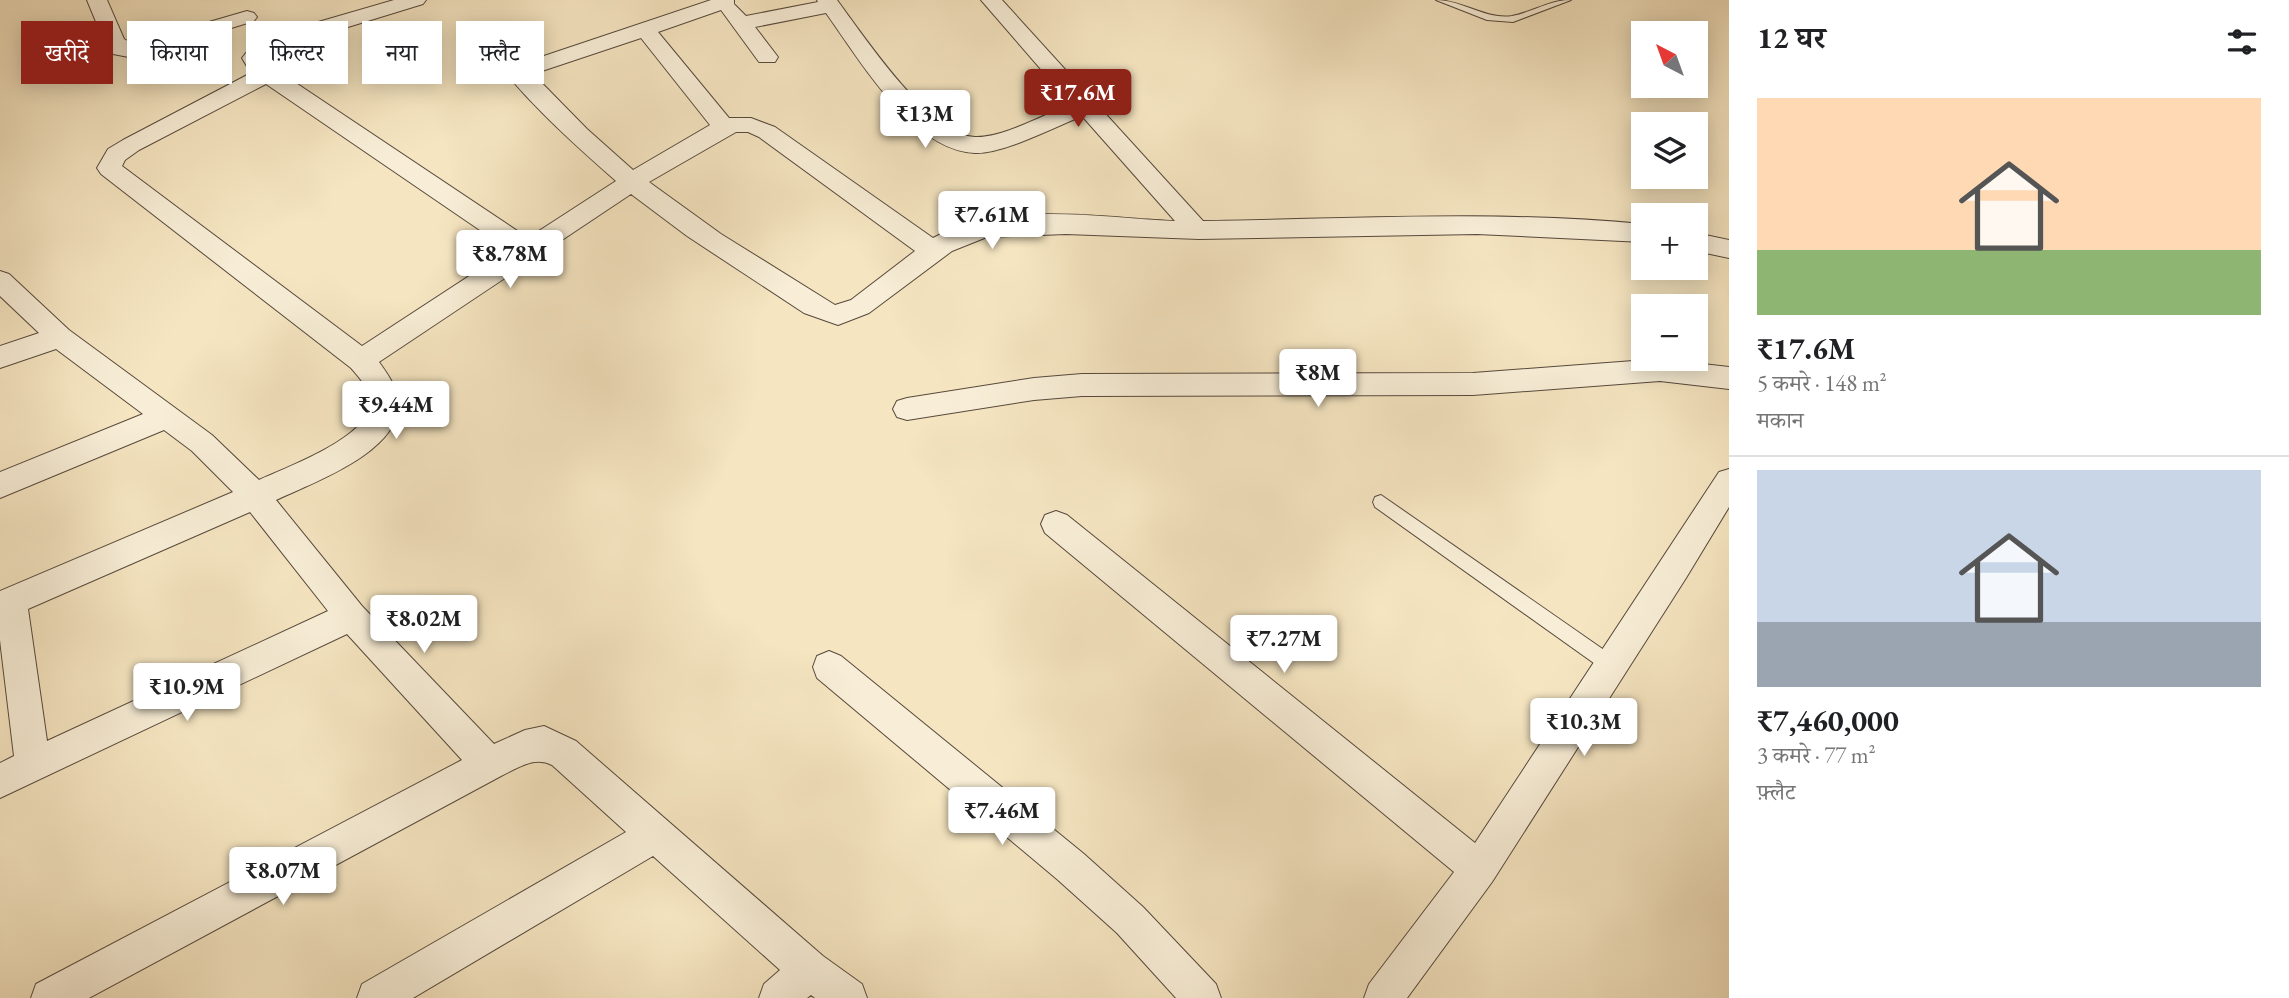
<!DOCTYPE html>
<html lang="hi">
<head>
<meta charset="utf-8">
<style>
  :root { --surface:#fff; --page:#f2f2f2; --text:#202124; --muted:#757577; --line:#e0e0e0; --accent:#8f2418 }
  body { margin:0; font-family:"EB Garamond","Noto Serif Devanagari",serif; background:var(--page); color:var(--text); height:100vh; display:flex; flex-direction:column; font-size:26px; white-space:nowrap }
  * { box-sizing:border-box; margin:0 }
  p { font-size:23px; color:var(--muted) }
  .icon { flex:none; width:38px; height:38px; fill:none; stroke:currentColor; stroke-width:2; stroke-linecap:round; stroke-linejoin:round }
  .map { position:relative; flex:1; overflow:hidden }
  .panel { display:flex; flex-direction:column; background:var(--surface); width:560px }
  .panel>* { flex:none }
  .top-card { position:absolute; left:21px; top:21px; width:665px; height:63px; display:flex; gap:14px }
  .needle { width:46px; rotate:319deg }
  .controls { position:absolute; left:1631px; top:21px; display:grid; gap:14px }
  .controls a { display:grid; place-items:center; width:77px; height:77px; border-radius:0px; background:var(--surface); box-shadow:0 4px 18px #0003; font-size:35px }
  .price { position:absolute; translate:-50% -60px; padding:0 16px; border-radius:7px; background:#fff; color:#222; font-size:23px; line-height:46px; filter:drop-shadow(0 2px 4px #0008) }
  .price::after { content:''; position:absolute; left:50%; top:42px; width:21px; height:16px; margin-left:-10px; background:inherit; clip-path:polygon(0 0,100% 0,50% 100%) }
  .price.active { background:var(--accent); color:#fff }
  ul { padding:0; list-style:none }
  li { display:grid; align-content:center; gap:14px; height:371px; padding:0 28px }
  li+li { border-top:2px solid var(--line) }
  li span { display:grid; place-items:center; height:217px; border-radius:0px; color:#555 }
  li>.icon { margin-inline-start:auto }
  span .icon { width:126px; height:126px; fill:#fffc; stroke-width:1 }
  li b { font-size:30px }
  h2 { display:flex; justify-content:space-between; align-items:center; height:84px; padding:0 28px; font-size:30px }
  .pill { padding:0 24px; border-radius:0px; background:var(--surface); box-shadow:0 4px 18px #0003; font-size:24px; line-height:63px }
  .pill.active { background:var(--accent); color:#fff }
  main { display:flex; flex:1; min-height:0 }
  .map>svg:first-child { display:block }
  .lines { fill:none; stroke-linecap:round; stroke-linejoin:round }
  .service-casing { stroke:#57493c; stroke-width:2 }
  .minor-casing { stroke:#57493c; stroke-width:2 }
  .service { fill:#f8eed7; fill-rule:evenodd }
  .minor { fill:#f8eed7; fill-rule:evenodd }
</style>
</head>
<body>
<main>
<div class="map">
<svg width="1729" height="998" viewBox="0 0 1729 998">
  <rect width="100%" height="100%" fill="#f5e5c1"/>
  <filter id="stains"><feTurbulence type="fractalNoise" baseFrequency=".00286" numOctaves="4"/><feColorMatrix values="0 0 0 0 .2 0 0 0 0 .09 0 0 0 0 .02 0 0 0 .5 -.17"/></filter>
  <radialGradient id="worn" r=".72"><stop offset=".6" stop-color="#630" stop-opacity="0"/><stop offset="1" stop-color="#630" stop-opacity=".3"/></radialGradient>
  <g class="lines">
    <g class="service-casing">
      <g id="service">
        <path d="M1436 0C1462 0 1486 20 1512 16 1533 12 1549 0 1571 0L1513 22 1487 20Z"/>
        <path d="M1381 495 1617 659 1620 665 1617 671 1611 673 1605 671 1375 507 1373 502 1375 497Z"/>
      </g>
    </g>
    <g class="minor-casing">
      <g id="minor">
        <path d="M87 0H107L124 39 133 44 247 11 254 13 257 17 254 21 134 58 113 54 106 46Z"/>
        <path d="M394 0H426L423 4 286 46 264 59 266 63 528 238 616 181C567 138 516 92 479 38L482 33H498L523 63 711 0H734V4L746 16 818 2 817 0H837C863 35 930 136 975 137 1003 138 1045 114 1071 104L981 0H1002L1203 221C1350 219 1497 210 1643 224V242L1477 234 1199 239 1066 234 987 237 952 251 869 313 838 325 804 313 687 236 631 194 379 362C387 373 397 387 398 401 403 451 312 483 276 500L362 606 494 744 525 730 544 726 576 741 823 956 862 984 867 998H815L811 995 807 998H759L764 984 780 970 653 856 413 998H357L362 984 626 832 552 765C534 756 518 768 501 776L89 998H31L36 984 462 760 347 634 0 798V763L14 756 0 640V591L233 492 192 451 164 430 0 498V472L143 414 56 349 0 368V346L39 333 0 296V271L9 274 69 330 212 435 259 480C287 467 373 436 370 401 369 388 359 377 351 368L101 174 97 168 108 149 123 140 251 73 242 58 253 44 270 36ZM721 10 759 62H775L778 57 755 27 826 13C859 59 913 151 975 153 1003 154 1055 127 1082 116L1175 221C1097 218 1004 200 933 238L775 127 751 118H729L658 32ZM641 38 710 125 633 170 587 129 533 74ZM266 84 509 250 362 346 122 166 125 160 139 150ZM736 132H748L759 137 915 251 851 300 835 305 721 234 649 182ZM250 512 328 611 47 741 28 609Z"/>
        <path d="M1696 233 1729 240V258L1696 251Z"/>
        <path d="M1660 359 1729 367V389L1660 381 1473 395 1082 396 1034 400 907 420 897 417 893 409 897 401 907 398 1034 378 1082 374 1473 373Z"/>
        <path d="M1729 469V507L1686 578 1492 882 1407 998H1364L1369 984 1454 872 1045 533 1041 524 1045 515 1056 511 1067 515 1475 843 1719 472Z"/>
        <path d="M829 651 841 656 1084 854 1143 907 1216 984 1221 998H1176L1117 933 1058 880 817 678 813 667 817 656Z"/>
      </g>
    </g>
    <use href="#service" class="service"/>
    <use href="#minor" class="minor"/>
  </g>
  <rect width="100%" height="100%" filter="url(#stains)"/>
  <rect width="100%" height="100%" fill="url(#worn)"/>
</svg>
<div class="controls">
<a><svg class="needle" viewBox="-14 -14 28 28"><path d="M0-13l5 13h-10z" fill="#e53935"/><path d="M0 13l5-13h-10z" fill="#757577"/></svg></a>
<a><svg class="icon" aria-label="layers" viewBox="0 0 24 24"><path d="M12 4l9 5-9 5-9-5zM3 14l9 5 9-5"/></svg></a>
<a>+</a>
<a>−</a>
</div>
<b class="price active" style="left:1078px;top:129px">₹17.6M</b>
<b class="price" style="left:925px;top:150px">₹13M</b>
<b class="price" style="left:992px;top:251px">₹7.61M</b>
<b class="price" style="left:510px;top:290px">₹8.78M</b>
<b class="price" style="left:1318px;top:409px">₹8M</b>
<b class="price" style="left:396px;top:441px">₹9.44M</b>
<b class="price" style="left:424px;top:655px">₹8.02M</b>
<b class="price" style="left:1284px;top:675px">₹7.27M</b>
<b class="price" style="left:187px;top:723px">₹10.9M</b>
<b class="price" style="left:1584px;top:758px">₹10.3M</b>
<b class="price" style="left:1002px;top:847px">₹7.46M</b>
<b class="price" style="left:283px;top:907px">₹8.07M</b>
<div class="top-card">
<a class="pill active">खरीदें</a>
<a class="pill">किराया</a>
<a class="pill">फ़िल्टर</a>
<a class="pill">नया</a>
<a class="pill">फ़्लैट</a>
</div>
</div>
<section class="panel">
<h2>12 घर<svg class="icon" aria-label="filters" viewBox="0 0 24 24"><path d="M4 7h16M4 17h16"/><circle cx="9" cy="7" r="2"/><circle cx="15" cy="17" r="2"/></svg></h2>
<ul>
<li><span style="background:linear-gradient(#ffd9b3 70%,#8fb573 0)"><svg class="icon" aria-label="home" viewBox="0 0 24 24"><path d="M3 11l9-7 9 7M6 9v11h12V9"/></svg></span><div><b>₹17.6M</b><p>5 कमरे · 148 m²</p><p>मकान</p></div></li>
<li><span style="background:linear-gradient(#c9d6e8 70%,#9aa5b1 0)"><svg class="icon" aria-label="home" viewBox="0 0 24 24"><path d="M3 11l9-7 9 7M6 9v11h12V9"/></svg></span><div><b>₹7,460,000</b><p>3 कमरे · 77 m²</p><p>फ़्लैट</p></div></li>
</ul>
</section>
</main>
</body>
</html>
